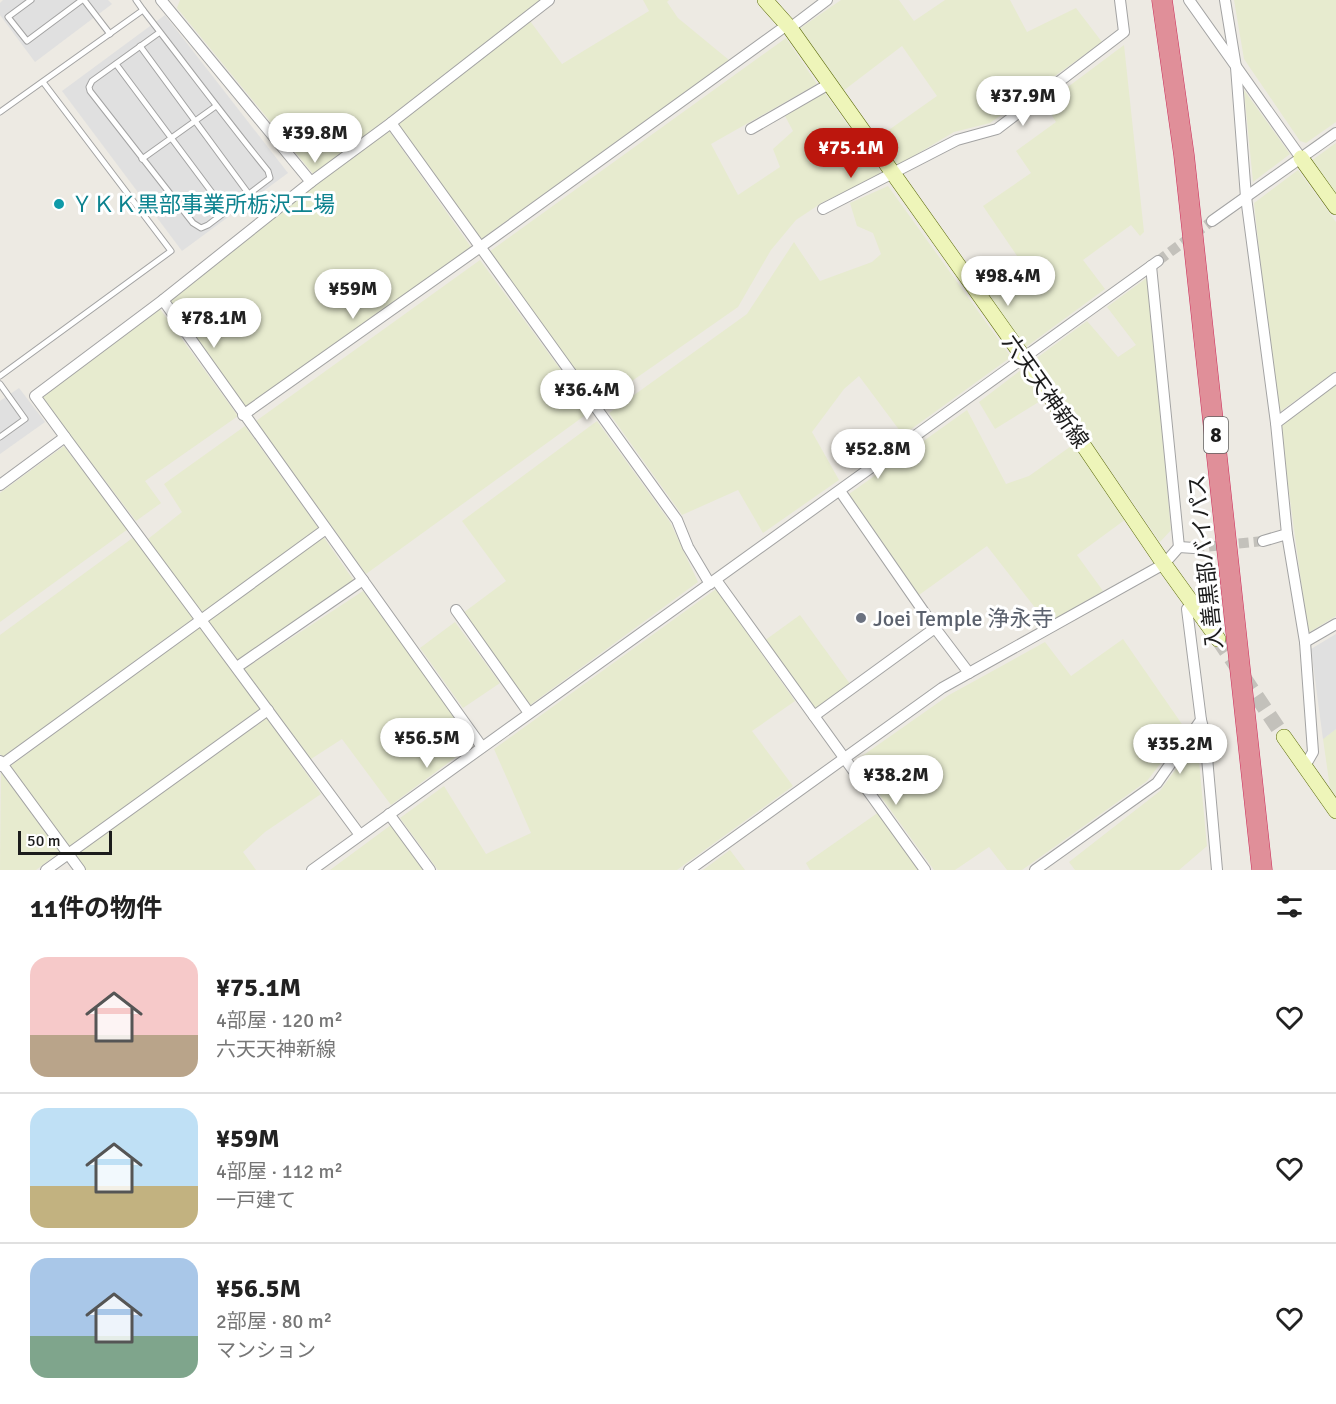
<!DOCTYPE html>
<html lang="ja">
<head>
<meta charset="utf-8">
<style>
  :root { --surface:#fff; --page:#f2f2f2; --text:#222; --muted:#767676; --line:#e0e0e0; --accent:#bc160d }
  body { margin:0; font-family:Signika,"Noto Sans JP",sans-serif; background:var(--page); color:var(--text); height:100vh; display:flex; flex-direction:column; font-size:22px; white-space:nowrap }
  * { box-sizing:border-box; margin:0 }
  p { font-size:20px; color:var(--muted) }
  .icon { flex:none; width:33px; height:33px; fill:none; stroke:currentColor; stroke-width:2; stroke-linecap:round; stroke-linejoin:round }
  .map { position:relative; height:870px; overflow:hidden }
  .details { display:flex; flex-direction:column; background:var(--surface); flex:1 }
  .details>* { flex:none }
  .scale { position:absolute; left:18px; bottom:15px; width:94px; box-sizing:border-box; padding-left:6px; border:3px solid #1c1c1c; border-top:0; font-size:16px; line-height:21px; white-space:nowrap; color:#1c1c1c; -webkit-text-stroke:4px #fff; paint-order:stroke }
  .price { position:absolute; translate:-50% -51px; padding:0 14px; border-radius:21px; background:#fff; color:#222; font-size:20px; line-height:39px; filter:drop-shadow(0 2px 3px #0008) }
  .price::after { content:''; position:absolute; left:50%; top:36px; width:18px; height:14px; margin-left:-9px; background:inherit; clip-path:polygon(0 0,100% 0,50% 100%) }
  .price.on { background:var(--accent); color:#fff }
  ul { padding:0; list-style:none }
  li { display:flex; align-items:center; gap:18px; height:150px; padding:0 30px }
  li+li { border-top:2px solid var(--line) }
  li span { display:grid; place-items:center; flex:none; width:168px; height:120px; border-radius:18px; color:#555 }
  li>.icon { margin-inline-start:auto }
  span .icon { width:72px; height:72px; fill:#fffc; stroke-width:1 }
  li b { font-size:26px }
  h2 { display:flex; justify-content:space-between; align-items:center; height:72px; padding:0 30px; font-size:26px }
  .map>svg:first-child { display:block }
  .farmland { fill:#e7ebcf }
  .parking { fill:#e0e0e0 }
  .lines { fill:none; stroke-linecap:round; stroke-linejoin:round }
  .street-tunnel { stroke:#c3c1bb; stroke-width:10; stroke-dasharray:10 5; stroke-linecap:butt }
  .secondary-tunnel { stroke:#c3c1bb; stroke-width:15; stroke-dasharray:15 8; stroke-linecap:butt }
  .lane-casing { stroke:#a3a3a3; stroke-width:7 }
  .street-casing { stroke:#a3a3a3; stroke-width:12 }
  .secondary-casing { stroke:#5c6b0c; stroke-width:16 }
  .highway-casing { stroke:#cc2f5c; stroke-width:21 }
  .lane { stroke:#fff; stroke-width:5 }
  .street { stroke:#fff; stroke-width:10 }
  .secondary { stroke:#eef5b9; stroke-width:15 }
  .highway { stroke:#e08f99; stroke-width:20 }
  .culture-dot { fill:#0f9aa8; stroke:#fff; stroke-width:2 }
  .worship-dot { fill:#6b7280; stroke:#fff; stroke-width:2 }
  .labels { text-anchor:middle; stroke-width:6; stroke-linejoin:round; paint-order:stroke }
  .shield { fill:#fff; stroke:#606060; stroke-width:1.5 }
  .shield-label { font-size:21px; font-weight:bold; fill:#1c1c1c }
  .culture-label { font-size:22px; fill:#0d838f; stroke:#fff; text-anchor:start }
  .street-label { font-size:22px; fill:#1c1c1c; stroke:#fff }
  .worship-label { font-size:22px; fill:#5b616d; stroke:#fff; text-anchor:start }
</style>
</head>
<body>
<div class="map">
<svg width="1336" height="870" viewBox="0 0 1336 870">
  <rect width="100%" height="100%" fill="#edeae3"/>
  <g class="farmland">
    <path d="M180 0H541L314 175 177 8Z"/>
    <path d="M643 0H669L667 2 678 18 729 60 480 240 397 124 530 21 562 64 649 11Z"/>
    <path d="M841 0H899L914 21 945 0H1010L1027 32 1076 8 1102 42 990 123 954 132 895 167 876 139 937 96 902 46 843 91 799 29Z"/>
    <path d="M1234 0H1336V122L1306 143 1300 141 1244 59Z"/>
    <path d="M786 38 817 84 711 144 738 195 780 167 773 149 793 131 785 116 825 93 882 174 823 202 796 220 771 250 738 307 599 404 489 252Z"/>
    <path d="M1124 45 1144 232 1140 236 1131 225 1083 260 1105 289 1026 347 989 296 1026 269 983 206 1031 173 1016 151 1056 122 1045 104Z"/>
    <path d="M1244 90 1290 154 1253 182Z"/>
    <path d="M388 129 471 247 244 409 168 300Z"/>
    <path d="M1336 143V196L1311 161Z"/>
    <path d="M1298 170 1336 222V371L1277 414 1254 203Z"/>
    <path d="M888 186 1011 357 903 435 859 376 844 389 812 432 839 480 763 533 738 490 682 515 609 413 747 314 794 242 820 281 872 262 881 254 873 233 857 226 850 203Z"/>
    <path d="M480 260 591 411 366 574 256 421Z"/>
    <path d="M1148 277 1171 530 1160 542 1034 360 1087 321 1118 357 1136 345 1107 307Z"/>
    <path d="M160 309 238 416 145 481 161 503 136 521 41 397Z"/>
    <path d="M1021 370 1042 400 995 429 979 402Z"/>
    <path d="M1336 384V616L1308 633 1280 426Z"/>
    <path d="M967 410 1006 484 1029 476 1074 444 1126 519 1077 555 1103 591 1047 623 987 546 919 595 849 494Z"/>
    <path d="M597 421 670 522 698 582 530 705 463 613 506 581 462 521Z"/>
    <path d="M245 426 320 530 201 613 148 539 182 512 164 484Z"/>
    <path d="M64 446 128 529 0 622V493Z"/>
    <path d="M323 536 354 581 238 661 206 621Z"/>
    <path d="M134 537 194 618 3 757 0 754V635Z"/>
    <path d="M716 589 795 701 752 731 793 786 677 870H438L400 818 444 786 486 854 531 833 494 749Z"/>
    <path d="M363 591 475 743 391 805 342 739 311 759 244 669Z"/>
    <path d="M800 615 850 684 814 710 764 641Z"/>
    <path d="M455 622 500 683 463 708 420 648Z"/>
    <path d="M200 626 261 708 69 847 9 767Z"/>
    <path d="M1123 639 1186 730 1147 781 1022 870H1007L989 847 955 870H934L855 761 949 695 1045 642 1071 676Z"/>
    <path d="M267 718 321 794 265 832 243 852 256 870H85L74 855Z"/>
    <path d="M1336 729V796L1330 788 1323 739Z"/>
    <path d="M1197 740 1207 846 1179 870H1075L1069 862 1160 791Z"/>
    <path d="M1 772 60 852 36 870H0Z"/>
    <path d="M879 812 919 870H810L806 863Z"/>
    <path d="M391 825 423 870H330Z"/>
    <path d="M730 850 745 870H703Z"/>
  </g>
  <g class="parking">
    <path d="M3 0H108L112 4 35 62 0 15V3Z"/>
    <path d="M165 15 288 173 182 251 62 91Z"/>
    <path d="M19 388 45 422 0 454V401Z"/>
    <path d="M1336 634V729L1323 739 1311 649Z"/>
  </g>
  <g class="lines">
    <g class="street-tunnel">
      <path d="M1158 261 1212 221"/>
      <path d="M1194 548 1263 541"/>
    </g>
    <path class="secondary-tunnel" d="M1218 639 1284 737"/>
    <g class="lane-casing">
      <g id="lane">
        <path d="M31 0 8 17 27 41 82 0"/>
        <path d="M84 0 110 34"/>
        <path d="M143 10C185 64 225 118 268 171L270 178 266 181 208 225 201 228 193 223 90 91 89 87 92 81 160 32"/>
        <path d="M140 46 248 193"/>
        <path d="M116 64 225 210"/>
        <path d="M0 112 143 10 136 0"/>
        <path d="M142 159 216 106"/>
        <path d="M0 376 171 251 43 82"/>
        <path d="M0 384 25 419 0 437"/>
      </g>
    </g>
    <g class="street-casing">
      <g id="street">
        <path d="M1189 0 1301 158"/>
        <path d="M1225 0 1236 67 1246 197 1276 423"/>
        <path d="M790 28 827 0"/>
        <path d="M391 123 677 520 688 547 710 584"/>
        <path d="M751 129 829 84"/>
        <path d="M311 182 391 123 549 0"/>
        <path d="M823 209 957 140 997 129 1124 32 1120 0"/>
        <path d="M1212 221 1336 133"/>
        <path d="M1151 266 1179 547"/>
        <path d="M163 300 482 747"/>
        <path d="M243 415 479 248 787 25"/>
        <path d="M65 437 201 620 326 529"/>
        <path d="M0 485 65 437 35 396 163 300 311 182 161 0"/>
        <path d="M1287 534 1305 642 1313 752 1305 766"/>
        <path d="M1263 541 1287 534 1276 423 1336 378"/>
        <path d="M716 580 925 870"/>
        <path d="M456 610 529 713"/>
        <path d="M935 628 969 673"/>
        <path d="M1305 642 1336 624"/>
        <path d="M237 667 363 580"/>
        <path d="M814 716 935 628 840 491"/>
        <path d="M1201 720 1205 735 1217 870"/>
        <path d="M0 761 80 870"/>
        <path d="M0 766 201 620 360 835"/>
        <path d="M389 814 430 870"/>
        <path d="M46 870 268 710"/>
        <path d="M312 870 1158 261"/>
        <path d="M689 870 942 688 1164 564 1179 547 1194 548"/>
        <path d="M1035 870 1157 783 1201 720 1187 609 1193 602"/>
      </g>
    </g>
    <g class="secondary-casing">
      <g id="secondary">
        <path d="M765 0 790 28 1024 358 1164 564 1218 639"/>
        <path d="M1301 158 1336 207"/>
        <path d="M1284 737 1336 811"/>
      </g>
    </g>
    <g class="highway-casing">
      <path id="highway" d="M1162 0 1184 155 1262 870"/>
    </g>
    <use href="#lane" class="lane"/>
    <use href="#street" class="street"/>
    <use href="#secondary" class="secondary"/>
    <use href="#highway" class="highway"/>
  </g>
  <circle class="culture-dot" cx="59" cy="204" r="6"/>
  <circle class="worship-dot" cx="861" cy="618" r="6"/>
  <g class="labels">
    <rect class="shield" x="1204" y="417" width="24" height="36" rx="4.5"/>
    <g class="shield-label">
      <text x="1216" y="442">8</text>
    </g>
    <g class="culture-label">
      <text x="71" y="212">ＹＫＫ黒部事業所栃沢工場</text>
    </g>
    <g class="street-label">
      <text transform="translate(1046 391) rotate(55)" y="8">六天天神新線</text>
      <text transform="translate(1205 562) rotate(-96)" y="8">入善黒部バイパス</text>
    </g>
    <g class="worship-label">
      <text x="873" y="626">Joei Temple 浄永寺</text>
    </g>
  </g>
</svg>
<div class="scale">50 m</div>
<b class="price" style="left:1023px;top:127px">¥37.9M</b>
<b class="price" style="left:315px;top:164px">¥39.8M</b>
<b class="price on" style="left:851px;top:179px">¥75.1M</b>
<b class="price" style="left:1008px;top:307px">¥98.4M</b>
<b class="price" style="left:353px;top:320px">¥59M</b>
<b class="price" style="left:214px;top:349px">¥78.1M</b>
<b class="price" style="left:587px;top:421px">¥36.4M</b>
<b class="price" style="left:878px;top:480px">¥52.8M</b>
<b class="price" style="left:427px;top:769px">¥56.5M</b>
<b class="price" style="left:1180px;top:775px">¥35.2M</b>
<b class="price" style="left:896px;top:806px">¥38.2M</b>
</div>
<section class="details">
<h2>11件の物件<svg class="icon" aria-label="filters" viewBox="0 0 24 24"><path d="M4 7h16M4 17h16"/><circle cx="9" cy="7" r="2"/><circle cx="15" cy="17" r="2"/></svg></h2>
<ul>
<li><span style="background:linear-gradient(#f6c9c9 65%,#b9a48a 0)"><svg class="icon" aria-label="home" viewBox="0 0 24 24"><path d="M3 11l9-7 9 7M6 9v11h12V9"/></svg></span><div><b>¥75.1M</b><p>4部屋 · 120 m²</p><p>六天天神新線</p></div><svg class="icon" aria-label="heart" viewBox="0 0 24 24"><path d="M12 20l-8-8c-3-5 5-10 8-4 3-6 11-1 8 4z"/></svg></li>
<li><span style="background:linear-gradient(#bfe0f5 65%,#c2b280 0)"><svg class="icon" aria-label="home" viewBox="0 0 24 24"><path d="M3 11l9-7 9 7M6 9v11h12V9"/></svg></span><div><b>¥59M</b><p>4部屋 · 112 m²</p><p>一戸建て</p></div><svg class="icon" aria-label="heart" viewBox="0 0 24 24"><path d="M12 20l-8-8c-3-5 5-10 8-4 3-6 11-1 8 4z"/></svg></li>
<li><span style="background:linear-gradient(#a9c7e8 65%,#7fa58c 0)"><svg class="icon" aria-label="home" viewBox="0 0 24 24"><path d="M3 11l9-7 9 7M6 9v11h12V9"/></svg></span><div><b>¥56.5M</b><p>2部屋 · 80 m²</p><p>マンション</p></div><svg class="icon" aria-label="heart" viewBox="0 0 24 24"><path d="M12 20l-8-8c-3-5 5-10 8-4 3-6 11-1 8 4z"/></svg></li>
</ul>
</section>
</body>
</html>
